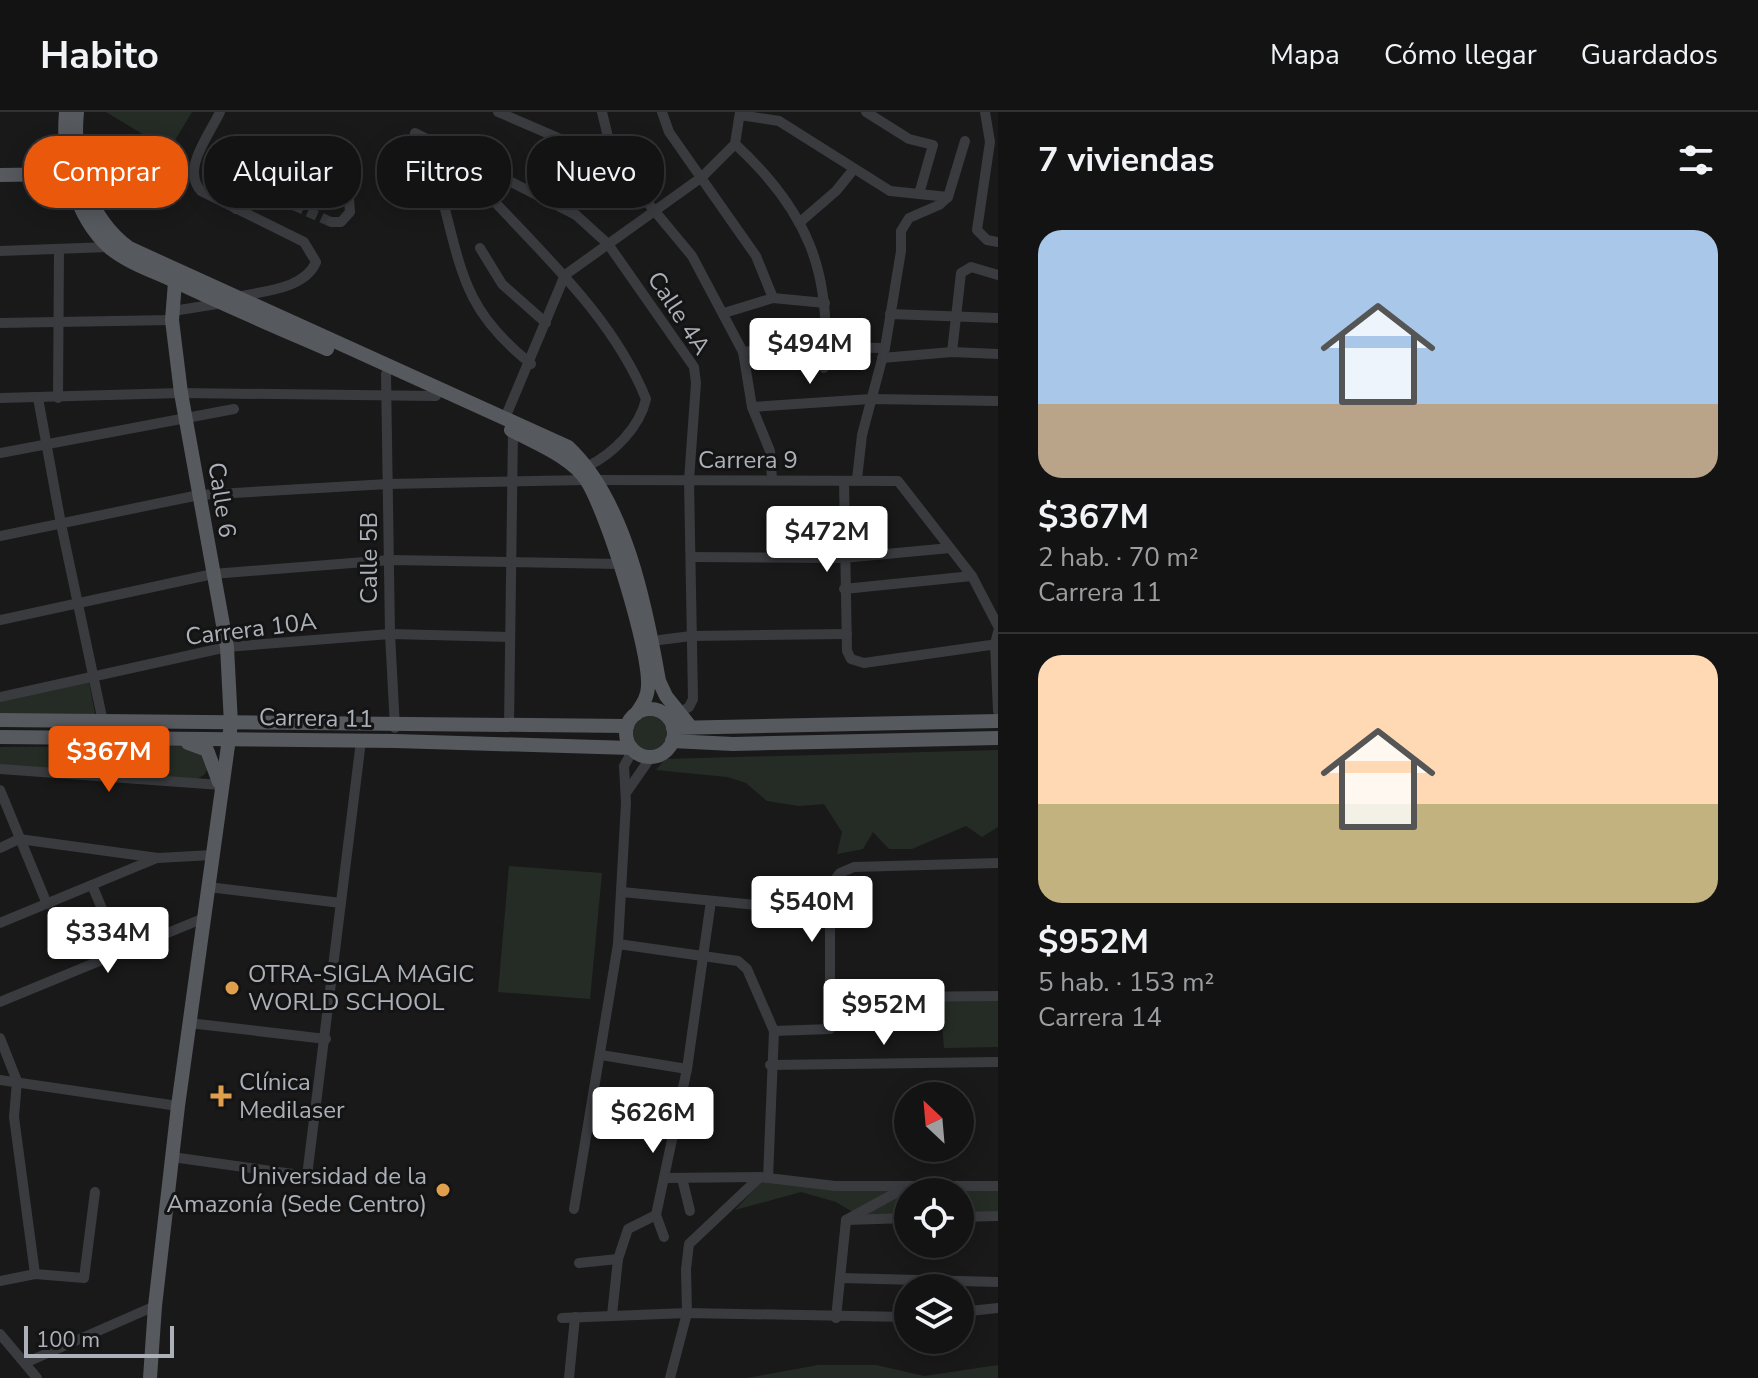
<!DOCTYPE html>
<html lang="es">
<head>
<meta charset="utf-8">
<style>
  :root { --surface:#131314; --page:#202022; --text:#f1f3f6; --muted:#9d9ea0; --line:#323234; --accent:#ea580c }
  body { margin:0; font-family:"Nunito Sans",sans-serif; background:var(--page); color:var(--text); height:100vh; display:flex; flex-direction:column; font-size:30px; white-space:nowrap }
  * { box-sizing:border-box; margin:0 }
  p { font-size:26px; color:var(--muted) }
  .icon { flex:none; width:44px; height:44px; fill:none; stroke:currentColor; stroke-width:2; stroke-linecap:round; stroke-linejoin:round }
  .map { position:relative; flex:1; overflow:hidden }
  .details { display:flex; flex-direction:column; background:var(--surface); width:760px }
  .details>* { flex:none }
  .banner { position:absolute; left:24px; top:24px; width:760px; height:72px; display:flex; gap:16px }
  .needle { width:52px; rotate:334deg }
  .tools { position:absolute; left:894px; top:970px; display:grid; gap:16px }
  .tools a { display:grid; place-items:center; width:80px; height:80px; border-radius:50%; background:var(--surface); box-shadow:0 4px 20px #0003,0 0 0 2px var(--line); font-size:40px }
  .scale { position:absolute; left:24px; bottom:20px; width:150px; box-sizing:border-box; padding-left:8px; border:4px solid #acb1b9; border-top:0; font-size:22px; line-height:28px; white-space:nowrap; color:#acb1b9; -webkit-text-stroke:6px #141415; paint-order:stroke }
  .price { position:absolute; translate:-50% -68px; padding:0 18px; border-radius:8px; background:#fff; color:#222; font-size:26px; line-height:52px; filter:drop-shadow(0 2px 4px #0008) }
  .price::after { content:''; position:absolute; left:50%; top:48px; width:24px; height:18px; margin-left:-12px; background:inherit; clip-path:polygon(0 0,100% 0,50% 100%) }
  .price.current { background:var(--accent); color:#fff }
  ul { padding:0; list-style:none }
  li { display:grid; align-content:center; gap:16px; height:424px; padding:0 40px }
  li+li { border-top:2px solid var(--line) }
  li span { display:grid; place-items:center; height:248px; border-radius:24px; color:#555 }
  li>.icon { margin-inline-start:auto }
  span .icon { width:144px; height:144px; fill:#fffc; stroke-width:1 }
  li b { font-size:34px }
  h2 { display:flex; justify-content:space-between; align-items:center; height:96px; padding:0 40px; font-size:34px }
  .chip { padding:0 28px; border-radius:32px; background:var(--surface); box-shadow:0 4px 20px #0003,0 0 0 2px var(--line); font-size:28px; line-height:72px }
  .chip.current { background:var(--accent); color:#fff }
  header { display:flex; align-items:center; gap:48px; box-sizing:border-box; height:112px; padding:0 40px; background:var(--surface); border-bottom:2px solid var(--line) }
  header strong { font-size:38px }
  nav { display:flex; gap:44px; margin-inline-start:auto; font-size:28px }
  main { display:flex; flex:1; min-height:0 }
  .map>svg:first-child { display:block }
  .green { fill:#252c25 }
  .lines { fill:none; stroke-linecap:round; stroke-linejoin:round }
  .minor-tunnel { stroke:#36373a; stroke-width:10; stroke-dasharray:10 5; stroke-linecap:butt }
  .minor { stroke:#3a3b3f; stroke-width:10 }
  .major { stroke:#56595e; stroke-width:14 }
  .poi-dot { fill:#df9f4c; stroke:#141415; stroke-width:3 }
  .labels { text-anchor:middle; stroke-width:6; stroke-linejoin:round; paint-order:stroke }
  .street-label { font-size:24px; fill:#acb1b9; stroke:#141415 }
  .poi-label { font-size:24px; fill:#acb1b9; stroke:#141415; text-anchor:start }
</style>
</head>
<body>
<header>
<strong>Habito</strong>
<nav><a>Mapa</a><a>Cómo llegar</a><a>Guardados</a></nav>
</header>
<main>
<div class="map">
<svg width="998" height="1266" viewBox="0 0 998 1266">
  <rect width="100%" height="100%" fill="#19191a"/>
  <g class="green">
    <path d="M106 0H192L169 38Z"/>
    <path d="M89 570 95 602 0 604V590Z"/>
    <circle cx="650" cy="621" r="17"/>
    <path d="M194 634 202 640 208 655 205 662 196 668 0 654V635Z"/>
    <path d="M998 638V715L982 725 966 714 912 737H889L873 720 863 737 837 742 842 720 824 692 799 694 767 689 746 671 727 665 656 658 665 647Z"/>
    <path d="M509 754 602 761 590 887 498 880Z"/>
    <path d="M998 886V935L944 936 940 887Z"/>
    <path d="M763 1068 998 1076V1099L960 1102V1080H908V1103L859 1104 836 1090 801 1080 735 1098Z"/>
    <path d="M818 1253H876L924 1264 998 1253V1266H747Z"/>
  </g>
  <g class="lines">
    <path class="minor-tunnel" d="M253 75 331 110"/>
    <g class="minor">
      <path d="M220 0C209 24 181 57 201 79L304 130 316 150C305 177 263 179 237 185"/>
      <path d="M498 0 614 50 692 144 743 240 752 295 770 339 772 366"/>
      <path d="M602 0 614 50"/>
      <path d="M662 0 669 20 756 144 773 186"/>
      <path d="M866 0 909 27 933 33 919 82"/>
      <path d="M985 0 990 30 977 118 987 128 998 130"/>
      <path d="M740 3 779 9 890 79 948 85"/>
      <path d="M415 21 576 103 608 132 694 255 696 271 689 368 693 587 689 595 669 607"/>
      <path d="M735 32C806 97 833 160 824 256"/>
      <path d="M480 74C539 139 612 203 646 287 640 315 613 342 588 354"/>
      <path d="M236 97 264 56 277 53 349 87 350 100 341 110H331"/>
      <path d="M445 97C463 169 470 203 531 252"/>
      <path d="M799 111 836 79 853 58"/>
      <path d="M480 136 502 172 546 211"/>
      <path d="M0 139 109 135"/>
      <path d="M173 199 223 191"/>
      <path d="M724 201 773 186 825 191"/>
      <path d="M890 202 998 206"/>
      <path d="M0 211 172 208"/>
      <path d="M743 240 781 235 885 236"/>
      <path d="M952 240 961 161 971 155 998 163"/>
      <path d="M882 246 952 240 998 242"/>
      <path d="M386 262 390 522 395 616"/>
      <path d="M0 286 181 281 436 284"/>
      <path d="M38 286 61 412 103 610"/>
      <path d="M58 286 59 137"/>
      <path d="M752 295 871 287 998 289"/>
      <path d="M505 306 565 163 702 65 735 32 740 0"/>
      <path d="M0 341 234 297"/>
      <path d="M857 367 862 323 885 236 901 139V119L909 106 939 93 948 85 965 29"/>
      <path d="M598 368 898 369 972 464 998 514"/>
      <path d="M844 369 847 539 851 547 864 551 998 532"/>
      <path d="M0 424 199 383 388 372 587 368"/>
      <path d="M691 445 843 446 950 436"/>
      <path d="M844 477 972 464"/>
      <path d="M0 508 213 462 390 448 620 452"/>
      <path d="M998 520 995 532 998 599"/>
      <path d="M652 529 691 524 847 522"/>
      <path d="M0 585 227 535 390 522 510 525"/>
      <path d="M509 613 513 319"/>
      <path d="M0 657 221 673"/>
      <path d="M0 678 47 792"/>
      <path d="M626 681 651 645"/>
      <path d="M0 736 19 727 158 746 212 743"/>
      <path d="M92 773 120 840"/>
      <path d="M208 775 341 791"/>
      <path d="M622 780 828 800"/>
      <path d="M0 811 157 746"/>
      <path d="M618 832 738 849 747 857 774 919 768 1066"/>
      <path d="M894 885 998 884"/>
      <path d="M0 890 204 806"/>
      <path d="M189 911 326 927"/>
      <path d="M774 919 830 917V774L840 761 854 755 998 751"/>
      <path d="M0 926 17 969 14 1005 35 1162"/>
      <path d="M601 943 687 957"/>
      <path d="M770 953 998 950"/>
      <path d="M0 968 178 994"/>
      <path d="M172 1045 307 1064 361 629"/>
      <path d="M666 1066 760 1065 835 1074H998"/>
      <path d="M682 1066 690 1099"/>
      <path d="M574 1097 618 832 626 691 624 654 633 638"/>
      <path d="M960 1105 998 1104"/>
      <path d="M846 1108 908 1106"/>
      <path d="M664 1125 656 1103 687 957 711 789"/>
      <path d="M579 1151 618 1147"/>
      <path d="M840 1166 998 1170"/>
      <path d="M0 1169 35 1162 84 1166 95 1080"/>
      <path d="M960 1200 998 1196"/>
      <path d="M612 1203 618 1147 628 1117 656 1103"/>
      <path d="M562 1206 687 1201 908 1205"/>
      <path d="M836 1206 846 1108 901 1078"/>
      <path d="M0 1222 37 1266"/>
      <path d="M25 1251 155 1194"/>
      <path d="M569 1266 575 1205"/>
      <path d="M670 1266 687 1201 686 1157 689 1132 760 1065"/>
    </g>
    <g class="major">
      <path d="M66 0C62 47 73 103 110 136 127 150 150 158 170 167 222 192 274 214 327 237"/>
      <path d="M77 0C72 50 87 105 129 136L568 335C625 388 646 494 659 569L666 584 690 614"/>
      <path d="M0 63 70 62"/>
      <path d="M511 318C535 331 572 345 587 369 607 401 650 537 648 574 648 585 642 593 636 602"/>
      <circle cx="650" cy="621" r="24"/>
      <path d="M0 608 627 614"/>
      <path d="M673 616 998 609"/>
      <path d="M0 625 395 629 631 636"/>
      <path d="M672 629 733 632 998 626"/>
      <path d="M188 631 207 638 219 670"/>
      <path d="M150 1266 155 1194 178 994 231 612 227 535 181 281 172 208 175 170"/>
    </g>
  </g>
  <g class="poi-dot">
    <circle cx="232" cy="876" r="8"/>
    <path d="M217 972h8v8h8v8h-8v8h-8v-8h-8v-8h8z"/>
    <circle cx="443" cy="1078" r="8"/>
  </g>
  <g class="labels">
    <g class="street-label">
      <text transform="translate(679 201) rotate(57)" y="8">Calle 4A</text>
      <text x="748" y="356">Carrera 9</text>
      <text transform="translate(222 388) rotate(81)" y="8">Calle 6</text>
      <text transform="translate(369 446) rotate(-90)" y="8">Calle 5B</text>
      <text transform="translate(251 517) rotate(-7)" y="8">Carrera 10A</text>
      <text transform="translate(316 606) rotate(1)" y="8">Carrera 11</text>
    </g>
    <g class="poi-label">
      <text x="248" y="870">OTRA-SIGLA MAGIC<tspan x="248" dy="28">WORLD SCHOOL</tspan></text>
      <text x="239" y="978">Clínica<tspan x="239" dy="28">Medilaser</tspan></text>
      <text x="427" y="1072" text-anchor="end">Universidad de la<tspan x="427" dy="28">Amazonía (Sede Centro)</tspan></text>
    </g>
  </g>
</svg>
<div class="tools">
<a><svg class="needle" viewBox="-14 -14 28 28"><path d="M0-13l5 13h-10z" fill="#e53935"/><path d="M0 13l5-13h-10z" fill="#9d9ea0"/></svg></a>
<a><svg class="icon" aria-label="locate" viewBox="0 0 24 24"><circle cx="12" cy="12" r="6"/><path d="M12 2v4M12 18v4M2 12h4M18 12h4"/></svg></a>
<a><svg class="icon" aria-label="layers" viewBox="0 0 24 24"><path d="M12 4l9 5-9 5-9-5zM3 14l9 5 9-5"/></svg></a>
</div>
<div class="scale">100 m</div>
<b class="price" style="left:810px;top:274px">$494M</b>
<b class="price" style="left:827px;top:462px">$472M</b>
<b class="price current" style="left:109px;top:682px">$367M</b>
<b class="price" style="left:812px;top:832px">$540M</b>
<b class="price" style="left:108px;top:863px">$334M</b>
<b class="price" style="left:884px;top:935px">$952M</b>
<b class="price" style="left:653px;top:1043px">$626M</b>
<div class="banner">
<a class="chip current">Comprar</a>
<a class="chip">Alquilar</a>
<a class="chip">Filtros</a>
<a class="chip">Nuevo</a>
</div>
</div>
<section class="details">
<h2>7 viviendas<svg class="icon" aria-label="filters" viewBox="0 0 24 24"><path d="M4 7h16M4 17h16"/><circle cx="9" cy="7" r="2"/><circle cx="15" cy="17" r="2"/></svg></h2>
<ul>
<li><span style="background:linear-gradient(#a9c7e8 70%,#b9a48a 0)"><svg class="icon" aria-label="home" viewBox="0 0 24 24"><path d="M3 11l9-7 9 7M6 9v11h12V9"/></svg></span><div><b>$367M</b><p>2 hab. · 70 m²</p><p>Carrera 11</p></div></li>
<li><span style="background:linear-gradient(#ffd9b3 60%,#c2b280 0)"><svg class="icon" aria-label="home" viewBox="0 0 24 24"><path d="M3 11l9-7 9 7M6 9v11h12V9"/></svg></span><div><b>$952M</b><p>5 hab. · 153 m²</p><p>Carrera 14</p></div></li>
</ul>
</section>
</main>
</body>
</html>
